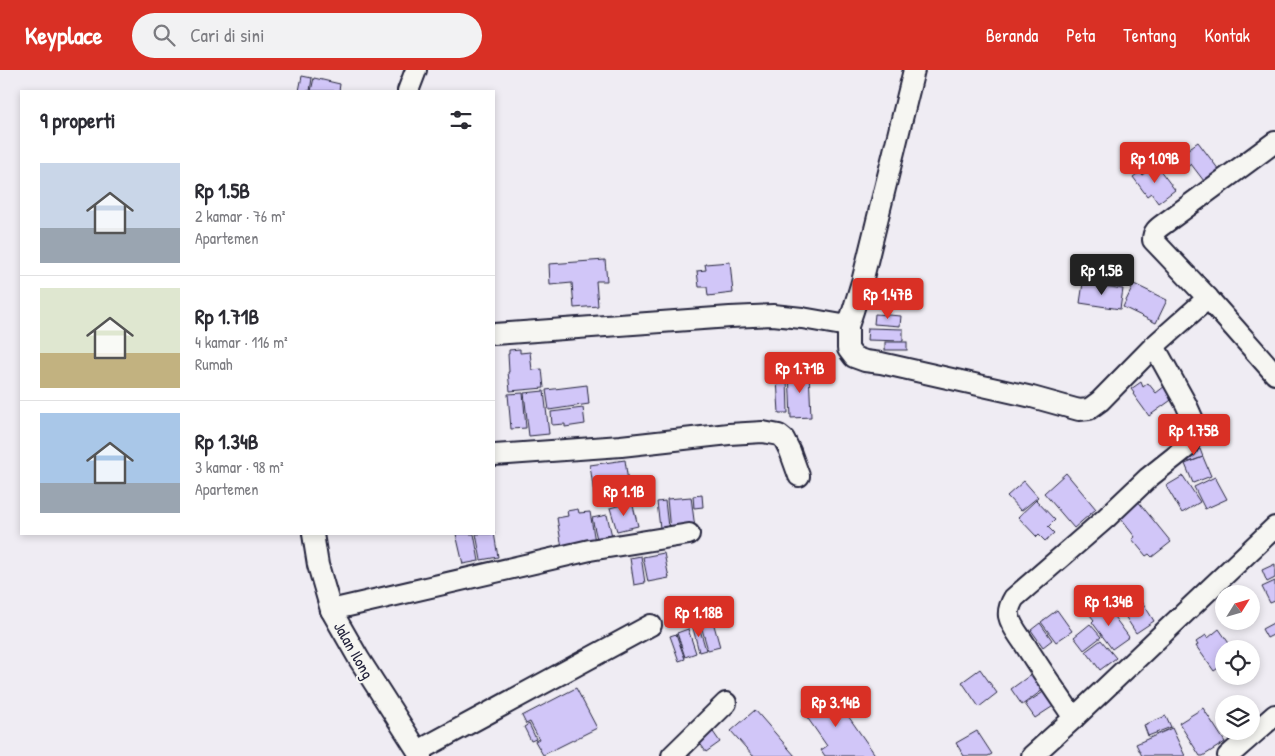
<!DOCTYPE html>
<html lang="id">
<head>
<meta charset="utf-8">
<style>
  :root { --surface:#fff; --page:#f2f2f3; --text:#2b2b33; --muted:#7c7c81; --line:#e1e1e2; --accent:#d93025 }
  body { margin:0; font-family:"Patrick Hand",sans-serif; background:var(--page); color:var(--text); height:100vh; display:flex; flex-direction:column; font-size:19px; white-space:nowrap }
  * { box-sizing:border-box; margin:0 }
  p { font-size:16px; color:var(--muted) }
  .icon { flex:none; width:28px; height:28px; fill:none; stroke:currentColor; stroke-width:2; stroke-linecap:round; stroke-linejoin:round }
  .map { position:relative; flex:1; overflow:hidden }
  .details { position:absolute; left:20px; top:20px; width:475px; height:445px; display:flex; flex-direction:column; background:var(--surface); border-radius:0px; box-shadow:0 2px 8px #0003 }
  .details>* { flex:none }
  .needle { width:32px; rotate:53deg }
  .tools { position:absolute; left:1215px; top:515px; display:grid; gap:10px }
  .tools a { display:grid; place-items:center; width:45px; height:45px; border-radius:50%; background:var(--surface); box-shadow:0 2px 8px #0003; font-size:25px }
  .price { position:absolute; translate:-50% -42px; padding:0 11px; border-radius:5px; background:var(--accent); color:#fff; font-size:16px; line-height:32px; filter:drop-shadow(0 1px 2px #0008) }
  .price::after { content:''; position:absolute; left:50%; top:30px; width:15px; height:11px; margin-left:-8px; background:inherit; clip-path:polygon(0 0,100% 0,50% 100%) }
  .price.current { background:#222; color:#fff }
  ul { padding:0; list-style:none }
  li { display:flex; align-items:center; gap:15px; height:125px; padding:0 20px }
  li+li { border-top:1px solid var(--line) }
  li span { display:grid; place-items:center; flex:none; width:140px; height:100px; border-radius:0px; color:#555 }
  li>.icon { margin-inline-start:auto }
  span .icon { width:60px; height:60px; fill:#fffc; stroke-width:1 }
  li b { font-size:21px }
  h2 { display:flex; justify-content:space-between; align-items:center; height:60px; padding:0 20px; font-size:21px }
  header { display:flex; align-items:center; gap:30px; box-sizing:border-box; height:70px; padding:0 25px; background:var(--accent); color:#fff }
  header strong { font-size:24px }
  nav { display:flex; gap:28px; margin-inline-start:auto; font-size:18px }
  .search { width:350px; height:45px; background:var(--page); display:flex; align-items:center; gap:12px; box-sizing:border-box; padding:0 18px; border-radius:28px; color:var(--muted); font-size:19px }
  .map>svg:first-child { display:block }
  .building { fill:#d1c6f8; stroke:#22223b }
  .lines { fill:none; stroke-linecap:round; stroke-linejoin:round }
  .street-casing { stroke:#22223b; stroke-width:24 }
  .street { stroke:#f6f6f2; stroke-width:20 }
  .labels { text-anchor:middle; stroke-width:4; stroke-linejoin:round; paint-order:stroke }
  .street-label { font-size:16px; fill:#22223b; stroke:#f6f6f2 }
</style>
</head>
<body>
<header>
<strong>Keyplace</strong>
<div class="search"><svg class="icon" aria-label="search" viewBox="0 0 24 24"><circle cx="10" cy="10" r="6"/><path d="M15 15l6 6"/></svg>Cari di sini</div>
<nav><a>Beranda</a><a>Peta</a><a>Tentang</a><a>Kontak</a></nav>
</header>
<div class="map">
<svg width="1275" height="686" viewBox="0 0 1275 686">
  <rect width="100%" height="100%" fill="#efecf3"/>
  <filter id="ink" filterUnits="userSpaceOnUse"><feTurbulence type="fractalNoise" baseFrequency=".02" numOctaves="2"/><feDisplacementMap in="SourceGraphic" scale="10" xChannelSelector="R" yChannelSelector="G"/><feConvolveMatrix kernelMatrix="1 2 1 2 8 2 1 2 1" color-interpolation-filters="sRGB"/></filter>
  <g filter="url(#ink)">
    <g class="building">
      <path d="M302 6 312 8 310 21H299Z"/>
      <path d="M314 8 340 14 339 21H311Z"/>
      <path d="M1198 72 1222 104 1207 115 1191 94 1185 99 1177 87Z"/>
      <path d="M1156 95 1175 120 1158 133 1151 123 1147 126 1133 107 1140 102 1142 105Z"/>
      <path d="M605 190 607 211H596L598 236 574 238 572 213 550 215 549 194Z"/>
      <path d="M730 192 733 223 708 226 707 217H699L697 201 706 200 705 194Z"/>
      <path d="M1083 213 1123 219 1120 239 1080 233Z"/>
      <path d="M1134 214 1167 230 1156 253 1123 237Z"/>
      <path d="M875 244 901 246 900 256 874 254Z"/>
      <path d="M868 258 903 259V271L867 270Z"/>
      <rect x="885" y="272" width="22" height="8"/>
      <path d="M520 279V283L530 282 532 300 542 299 544 318 510 321 508 302H509L508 284H509V280Z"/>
      <path d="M809 301 811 347 791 348 789 302Z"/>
      <path d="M787 308 788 343H779L777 309Z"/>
      <path d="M1141 312 1143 317 1148 313 1156 323 1165 316 1174 328 1149 346 1133 324 1134 323 1131 319Z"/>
      <path d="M587 315 589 334 549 340 546 320Z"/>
      <path d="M544 321 549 364 529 366 524 323Z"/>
      <path d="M523 323 526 358 511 359 508 324Z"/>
      <path d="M583 338 585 354 565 357V354L552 355 551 342Z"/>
      <path d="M1200 379 1203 387 1189 392 1186 384Z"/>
      <path d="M1203 387 1211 406 1193 413 1185 394Z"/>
      <path d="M625 390 630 426 595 431 590 395Z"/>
      <path d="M1066 403 1096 439 1074 458 1044 423Z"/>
      <path d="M1183 406 1200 432 1182 443 1166 416Z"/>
      <path d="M1215 407 1227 429 1205 439 1194 417Z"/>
      <path d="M1024 411 1038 427 1021 441 1007 426Z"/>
      <path d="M702 425 703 437 694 438 693 426Z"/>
      <path d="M691 427 695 458 670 461 667 429Z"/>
      <path d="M1036 430 1055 450 1048 457 1054 463 1045 471 1039 465 1037 467 1018 447Z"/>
      <path d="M1137 430 1171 472 1152 487 1149 484 1146 486 1132 469 1135 467 1118 445Z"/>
      <path d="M665 431 668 457 660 458 657 432Z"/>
      <path d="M632 432 638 456 617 461 610 438Z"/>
      <path d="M578 439 579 443 590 442 595 472 562 478 557 448 568 446 567 441Z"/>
      <path d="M607 445 612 466 597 469 592 448Z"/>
      <path d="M494 463 498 487 481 490 476 464H494Z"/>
      <path d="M456 464H474L479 491 463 494Z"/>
      <path d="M664 483 669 508 648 512 643 487Z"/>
      <path d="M641 486 645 513 634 515 630 488Z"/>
      <path d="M1275 494V508L1267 512 1262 500Z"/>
      <path d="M1275 511V531L1270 533 1262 517Z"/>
      <path d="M1135 520 1154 551 1136 563 1116 532Z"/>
      <path d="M1101 536 1106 542 1109 540 1129 567 1112 579 1092 552 1094 550 1090 545Z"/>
      <path d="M1057 540 1072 561 1056 572 1041 552Z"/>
      <path d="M712 548 720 577 708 580 700 552Z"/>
      <path d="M1275 552V564L1267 568 1262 559Z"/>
      <path d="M698 553 706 580 699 582 692 554Z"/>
      <path d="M1040 553 1052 570 1043 577 1031 560Z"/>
      <path d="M1090 554 1101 567 1084 580 1074 567Z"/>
      <path d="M688 559 696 583 685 587 677 563Z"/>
      <path d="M1219 559 1233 579H1224V594L1214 601 1196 576 1198 575 1196 572 1206 565 1208 568Z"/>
      <path d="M676 564 685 589 679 591 670 566Z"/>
      <path d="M1101 570 1116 588 1100 600 1086 581Z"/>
      <path d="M980 599 997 623 979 637 962 612Z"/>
      <path d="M1036 601 1047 617 1022 635 1011 619Z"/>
      <path d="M576 618 597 658 543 685 535 671 539 669 530 652 526 654 522 646Z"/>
      <path d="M1048 619 1058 633 1035 648 1025 634Z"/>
      <path d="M830 620 876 686H825L821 680 827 676 802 640Z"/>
      <path d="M1203 638 1225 672 1203 686H1200L1179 653Z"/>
      <path d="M755 640 795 686H753L731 661Z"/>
      <path d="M1166 646 1171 657 1148 666 1144 655Z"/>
      <path d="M529 654 536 669 531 671 524 657Z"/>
      <path d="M709 656 720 672 706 682 695 666Z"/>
      <path d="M1172 658 1185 686H1142L1136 674Z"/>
      <path d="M977 661 992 684 988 686H964L956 673Z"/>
    </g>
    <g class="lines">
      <g class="street-casing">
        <g id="street">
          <path d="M914 0 862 212 853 241 848 256V279L854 287 865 291 881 293 1032 327 1079 340 1089 339 1100 331 1154 276 1208 228"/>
          <path d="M408 21 416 0"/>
          <path d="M1275 72 1165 153C1158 158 1153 161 1153 170L1208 228 1275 304"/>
          <path d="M494 264 730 247 773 245 802 248 848 256"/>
          <path d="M494 385 621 376 729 364 763 362 779 365 784 369 790 381 799 406"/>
          <path d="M313 464 318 495 331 540 359 589 421 686"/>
          <path d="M331 540 590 480 689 464"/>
          <path d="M1074 648C1057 623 1040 599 1024 573 1019 565 1011 556 1009 546 1008 539 1011 533 1014 528L1105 449 1148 408 1187 377 1194 363V352L1186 334 1154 276"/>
          <path d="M418 681 651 555"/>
          <path d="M672 686 726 633"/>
          <path d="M1032 686 1074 648 1275 457"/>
          <path d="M1228 686 1275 645"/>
        </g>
      </g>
      <use href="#street" class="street"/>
    </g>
  </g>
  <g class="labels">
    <g class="street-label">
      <text transform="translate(354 580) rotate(60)" y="6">Jalan Ilong</text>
    </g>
  </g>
</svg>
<div class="tools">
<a><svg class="needle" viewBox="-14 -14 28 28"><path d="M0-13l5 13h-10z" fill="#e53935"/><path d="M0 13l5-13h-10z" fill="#7c7c81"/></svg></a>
<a><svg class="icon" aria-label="locate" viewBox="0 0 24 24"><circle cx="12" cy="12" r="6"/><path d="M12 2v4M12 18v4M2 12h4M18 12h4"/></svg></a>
<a><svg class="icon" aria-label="layers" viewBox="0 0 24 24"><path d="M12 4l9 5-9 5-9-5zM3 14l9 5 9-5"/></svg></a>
</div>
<b class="price" style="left:1155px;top:114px">Rp 1.09B</b>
<b class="price current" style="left:1102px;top:226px">Rp 1.5B</b>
<b class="price" style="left:888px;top:250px">Rp 1.47B</b>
<b class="price" style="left:800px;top:324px">Rp 1.71B</b>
<b class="price" style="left:1194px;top:386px">Rp 1.75B</b>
<b class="price" style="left:624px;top:447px">Rp 1.1B</b>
<b class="price" style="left:1109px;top:557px">Rp 1.34B</b>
<b class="price" style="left:699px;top:568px">Rp 1.18B</b>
<b class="price" style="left:836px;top:658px">Rp 3.14B</b>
<section class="details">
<h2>9 properti<svg class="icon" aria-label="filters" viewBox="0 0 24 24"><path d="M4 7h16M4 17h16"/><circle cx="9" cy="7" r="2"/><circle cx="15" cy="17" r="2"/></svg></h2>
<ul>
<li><span style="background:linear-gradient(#c9d6e8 65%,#9aa5b1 0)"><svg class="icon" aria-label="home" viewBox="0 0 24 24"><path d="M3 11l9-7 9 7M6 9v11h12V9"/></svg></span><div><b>Rp 1.5B</b><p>2 kamar · 76 m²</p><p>Apartemen</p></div></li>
<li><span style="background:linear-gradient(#dfe7d0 65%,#c2b280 0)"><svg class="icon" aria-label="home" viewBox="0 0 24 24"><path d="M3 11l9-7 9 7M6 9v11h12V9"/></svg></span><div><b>Rp 1.71B</b><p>4 kamar · 116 m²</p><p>Rumah</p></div></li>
<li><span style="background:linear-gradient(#a9c7e8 70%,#9aa5b1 0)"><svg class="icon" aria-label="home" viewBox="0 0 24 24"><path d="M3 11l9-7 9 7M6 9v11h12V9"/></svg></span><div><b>Rp 1.34B</b><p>3 kamar · 98 m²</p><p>Apartemen</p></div></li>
</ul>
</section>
</div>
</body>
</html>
